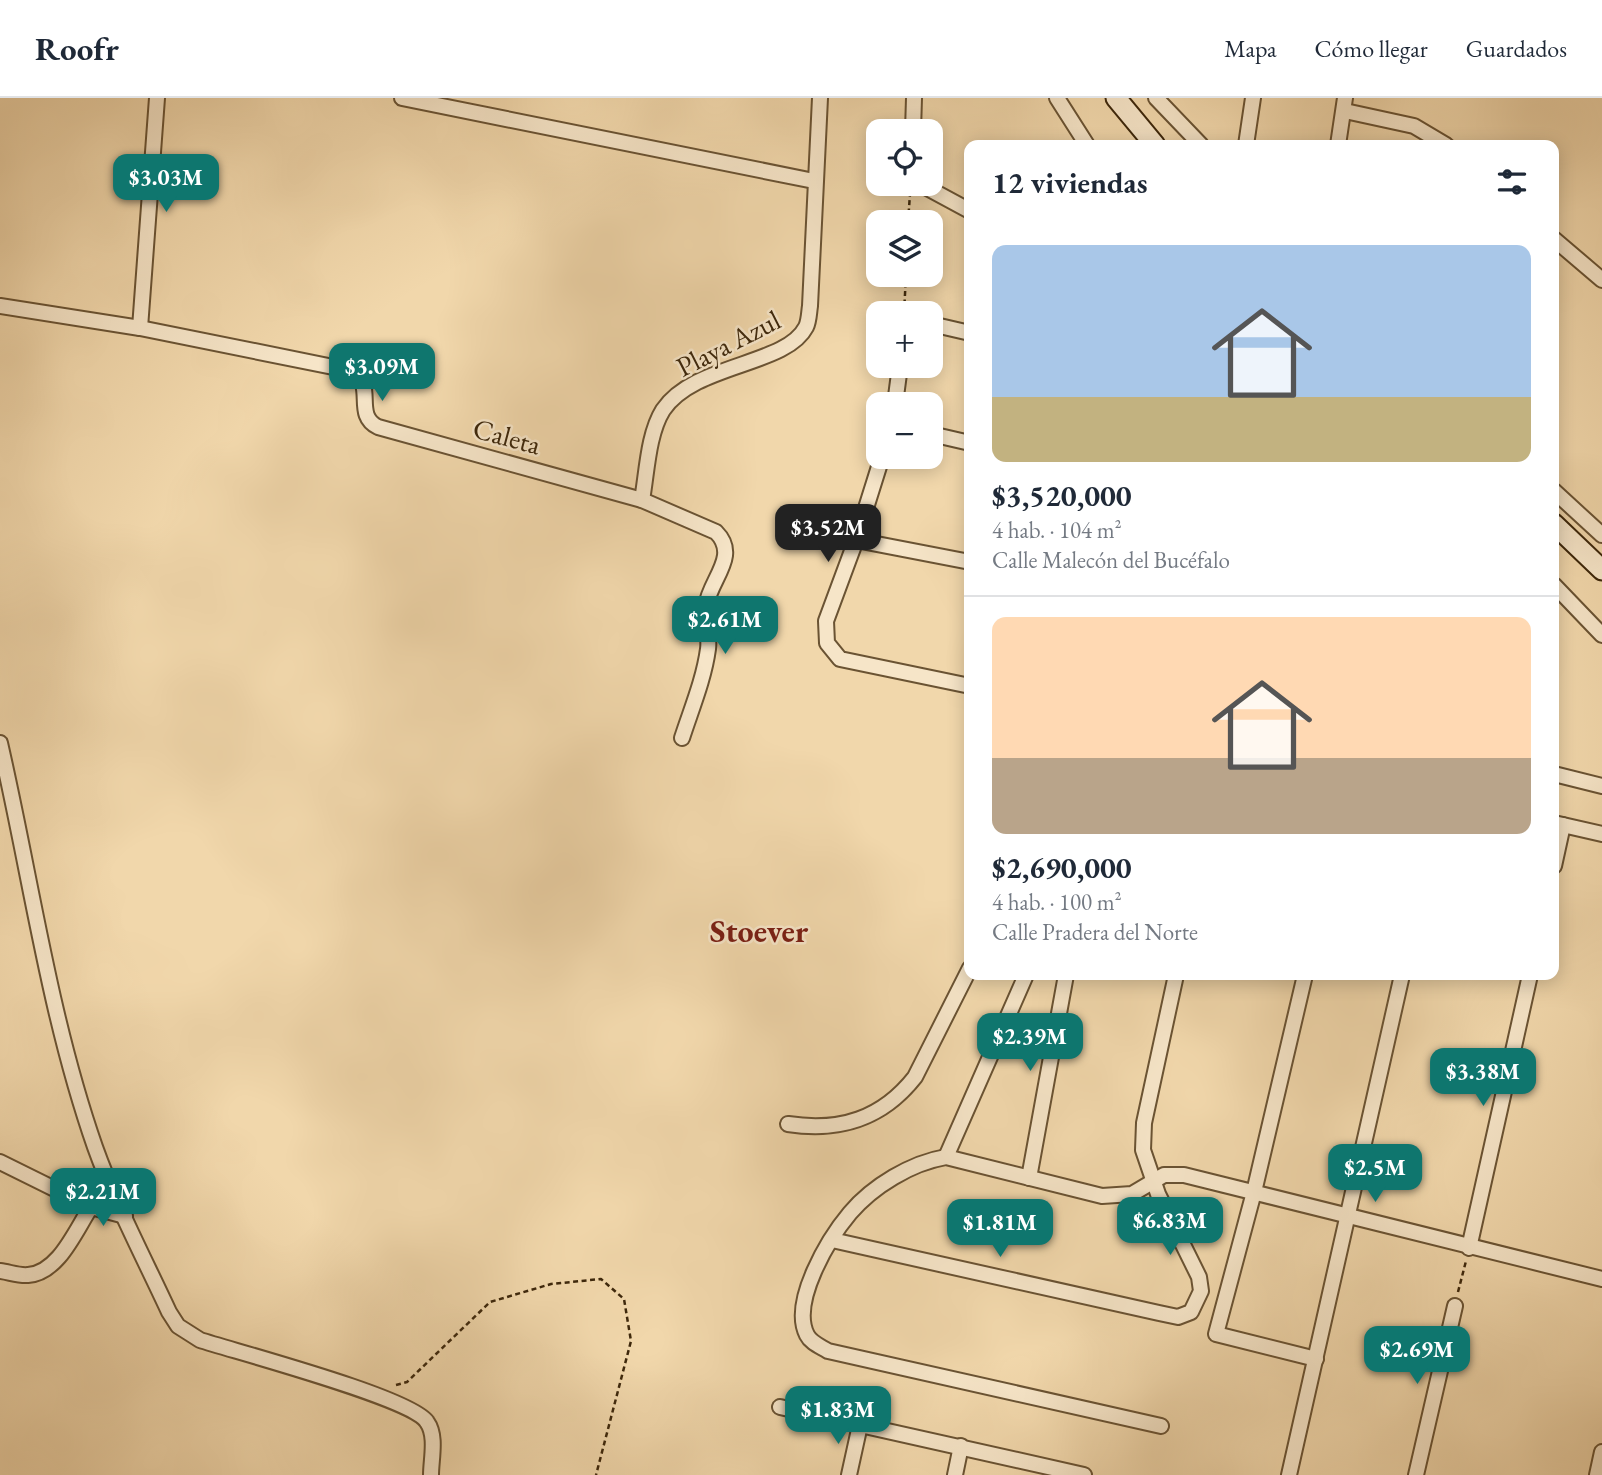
<!DOCTYPE html>
<html lang="es">
<head>
<meta charset="utf-8">
<style>
  :root { --surface:#fff; --page:#f6f6f7; --text:#1f2937; --muted:#747a83; --line:#e0e1e3; --accent:#0f766e }
  body { margin:0; font-family:"EB Garamond",serif; background:var(--page); color:var(--text); height:100vh; display:flex; flex-direction:column; font-size:26px; white-space:nowrap }
  * { box-sizing:border-box; margin:0 }
  p { font-size:23px; color:var(--muted) }
  .icon { flex:none; width:38px; height:38px; fill:none; stroke:currentColor; stroke-width:2; stroke-linecap:round; stroke-linejoin:round }
  .map { position:relative; flex:1; overflow:hidden }
  .details { position:absolute; left:964px; top:42px; width:595px; height:840px; display:flex; flex-direction:column; background:var(--surface); border-radius:14px; box-shadow:0 4px 18px #0003 }
  .details>* { flex:none }
  .controls { position:absolute; left:866px; top:21px; display:grid; gap:14px }
  .controls a { display:grid; place-items:center; width:77px; height:77px; border-radius:14px; background:var(--surface); box-shadow:0 4px 18px #0003; font-size:35px }
  .price { position:absolute; translate:-50% -60px; padding:0 16px; border-radius:14px; background:var(--accent); color:#fff; font-size:23px; line-height:46px; filter:drop-shadow(0 2px 4px #0008) }
  .price::after { content:''; position:absolute; left:50%; top:42px; width:21px; height:16px; margin-left:-10px; background:inherit; clip-path:polygon(0 0,100% 0,50% 100%) }
  .price.current { background:#222; color:#fff }
  ul { padding:0; list-style:none }
  li { display:grid; align-content:center; gap:14px; height:371px; padding:0 28px }
  li+li { border-top:2px solid var(--line) }
  li span { display:grid; place-items:center; height:217px; border-radius:14px; color:#555 }
  li>.icon { margin-inline-start:auto }
  span .icon { width:126px; height:126px; fill:#fffc; stroke-width:1 }
  li b { font-size:30px }
  h2 { display:flex; justify-content:space-between; align-items:center; height:84px; padding:0 28px; font-size:30px }
  header { display:flex; align-items:center; gap:42px; box-sizing:border-box; height:98px; padding:0 35px; background:var(--surface); border-bottom:2px solid var(--line) }
  header strong { font-size:33px }
  nav { display:flex; gap:38px; margin-inline-start:auto; font-size:24px }
  .map>svg:first-child { display:block }
  .lines { fill:none; stroke-linecap:round; stroke-linejoin:round }
  .street-casing { stroke:#6a5333; stroke-width:18 }
  .secondary-casing { stroke:#3d270b; stroke-width:23 }
  .path { stroke:#3d270b; stroke-width:2.5; stroke-dasharray:5 3.5; stroke-linecap:butt }
  .street { stroke:#f6e5c8; stroke-width:14 }
  .secondary { stroke:#f6e5c8; stroke-width:19 }
  .labels { text-anchor:middle; stroke-width:5; stroke-linejoin:round; paint-order:stroke }
  .street-label { font-size:28px; fill:#3d270b; stroke:#f6e5c8 }
  .quarter-label { font-size:32px; font-weight:bold; fill:#7a1f14; stroke:#f6e5c8 }
</style>
</head>
<body>
<header>
<strong>Roofr</strong>
<nav><a>Mapa</a><a>Cómo llegar</a><a>Guardados</a></nav>
</header>
<div class="map">
<svg width="1602" height="1377" viewBox="0 0 1602 1377">
  <rect width="100%" height="100%" fill="#f1d7ab"/>
  <filter id="stains"><feTurbulence type="fractalNoise" baseFrequency=".00286" numOctaves="4"/><feColorMatrix values="0 0 0 0 .2 0 0 0 0 .09 0 0 0 0 .02 0 0 0 .5 -.17"/></filter>
  <radialGradient id="worn" r=".72"><stop offset=".6" stop-color="#630" stop-opacity="0"/><stop offset="1" stop-color="#630" stop-opacity=".3"/></radialGradient>
  <g class="lines">
    <g class="street-casing">
      <g id="street">
        <path d="M402 0 814 83"/>
        <path d="M1057 0 1087 47"/>
        <path d="M1156 0 1201 47"/>
        <path d="M1345 13 1414 28 1446 47"/>
        <path d="M913 33 914 0"/>
        <path d="M1246 47 1253 0"/>
        <path d="M1338 47 1345 0"/>
        <path d="M920 86 970 113"/>
        <path d="M1554 141 1602 182"/>
        <path d="M0 208 140 230 353 273C376 288 353 317 378 329L642 402 716 434C740 458 710 481 706 508 704 523 710 537 708 551 704 581 691 612 682 640"/>
        <path d="M931 226 970 235"/>
        <path d="M140 230 157 0"/>
        <path d="M895 306 900 268"/>
        <path d="M931 336 970 345"/>
        <path d="M882 359 856 442 826 523 827 545 840 561 970 588"/>
        <path d="M1554 393 1602 437"/>
        <path d="M642 402C647 374 648 336 663 312 695 265 786 268 806 229 809 223 809 214 810 208L820 0"/>
        <path d="M856 442 970 464"/>
        <path d="M1554 487 1602 537"/>
        <path d="M0 645C31 780 49 917 95 1049 115 1105 144 1160 169 1214L178 1228 200 1242C237 1254 412 1300 427 1324 437 1338 431 1361 431 1377"/>
        <path d="M1554 676 1602 688"/>
        <path d="M1554 725 1602 736"/>
        <path d="M1554 768 1563 727"/>
        <path d="M1305 877 1254 1094 1216 1236 1316 1261"/>
        <path d="M788 1026C840 1034 882 1021 915 979L970 870"/>
        <path d="M946 1059 1026 877"/>
        <path d="M0 1064 91 1109 125 1118"/>
        <path d="M1029 1080 1066 877"/>
        <path d="M832 1142 1159 1215 1178 1219 1191 1214 1201 1193 1199 1179 1158 1096 1143 1052 1144 1025 1176 877"/>
        <path d="M1469 1150 1530 877"/>
        <path d="M0 1173C9 1174 19 1178 28 1177 59 1175 76 1131 91 1109"/>
        <path d="M780 1309 1084 1377"/>
        <path d="M1161 1328 828 1253C820 1248 811 1245 807 1237 790 1204 829 1140 850 1115 873 1088 911 1065 946 1059L1102 1098 1132 1096 1164 1077H1184L1602 1181"/>
        <path d="M849 1377 860 1327"/>
        <path d="M955 1377 961 1348"/>
        <path d="M1289 1377 1402 877"/>
        <path d="M1416 1377 1455 1208"/>
        <path d="M1597 1377 1602 1354"/>
      </g>
    </g>
    <g class="secondary-casing">
      <g id="secondary">
        <path d="M1116 0 1155 47"/>
        <path d="M1554 426 1602 472"/>
      </g>
    </g>
    <g class="path">
      <path d="M908 124 910 96"/>
      <path d="M904 215 906 177"/>
      <path d="M1458 1194 1466 1163"/>
      <path d="M396 1287 407 1284 490 1204 551 1186 601 1181 624 1201 631 1243 596 1377"/>
    </g>
    <use href="#street" class="street"/>
    <use href="#secondary" class="secondary"/>
  </g>
  <g class="labels">
    <g class="street-label">
      <text transform="translate(728 245) rotate(-27)" y="10">Playa Azul</text>
      <text transform="translate(507 338) rotate(15)" y="10">Caleta</text>
    </g>
    <g class="quarter-label">
      <text x="759" y="844">Stoever</text>
    </g>
  </g>
  <rect width="100%" height="100%" filter="url(#stains)"/>
  <rect width="100%" height="100%" fill="url(#worn)"/>
</svg>
<div class="controls">
<a><svg class="icon" aria-label="locate" viewBox="0 0 24 24"><circle cx="12" cy="12" r="6"/><path d="M12 2v4M12 18v4M2 12h4M18 12h4"/></svg></a>
<a><svg class="icon" aria-label="layers" viewBox="0 0 24 24"><path d="M12 4l9 5-9 5-9-5zM3 14l9 5 9-5"/></svg></a>
<a>+</a>
<a>−</a>
</div>
<b class="price" style="left:166px;top:116px">$3.03M</b>
<b class="price" style="left:382px;top:305px">$3.09M</b>
<b class="price current" style="left:828px;top:466px">$3.52M</b>
<b class="price" style="left:725px;top:558px">$2.61M</b>
<b class="price" style="left:1030px;top:975px">$2.39M</b>
<b class="price" style="left:1483px;top:1010px">$3.38M</b>
<b class="price" style="left:1375px;top:1106px">$2.5M</b>
<b class="price" style="left:103px;top:1130px">$2.21M</b>
<b class="price" style="left:1170px;top:1159px">$6.83M</b>
<b class="price" style="left:1000px;top:1161px">$1.81M</b>
<b class="price" style="left:1417px;top:1288px">$2.69M</b>
<b class="price" style="left:838px;top:1348px">$1.83M</b>
<section class="details">
<h2>12 viviendas<svg class="icon" aria-label="filters" viewBox="0 0 24 24"><path d="M4 7h16M4 17h16"/><circle cx="9" cy="7" r="2"/><circle cx="15" cy="17" r="2"/></svg></h2>
<ul>
<li><span style="background:linear-gradient(#a9c7e8 70%,#c2b280 0)"><svg class="icon" aria-label="home" viewBox="0 0 24 24"><path d="M3 11l9-7 9 7M6 9v11h12V9"/></svg></span><div><b>$3,520,000</b><p>4 hab. · 104 m²</p><p>Calle Malecón del Bucéfalo</p></div></li>
<li><span style="background:linear-gradient(#ffd9b3 65%,#b9a48a 0)"><svg class="icon" aria-label="home" viewBox="0 0 24 24"><path d="M3 11l9-7 9 7M6 9v11h12V9"/></svg></span><div><b>$2,690,000</b><p>4 hab. · 100 m²</p><p>Calle Pradera del Norte</p></div></li>
</ul>
</section>
</div>
</body>
</html>
